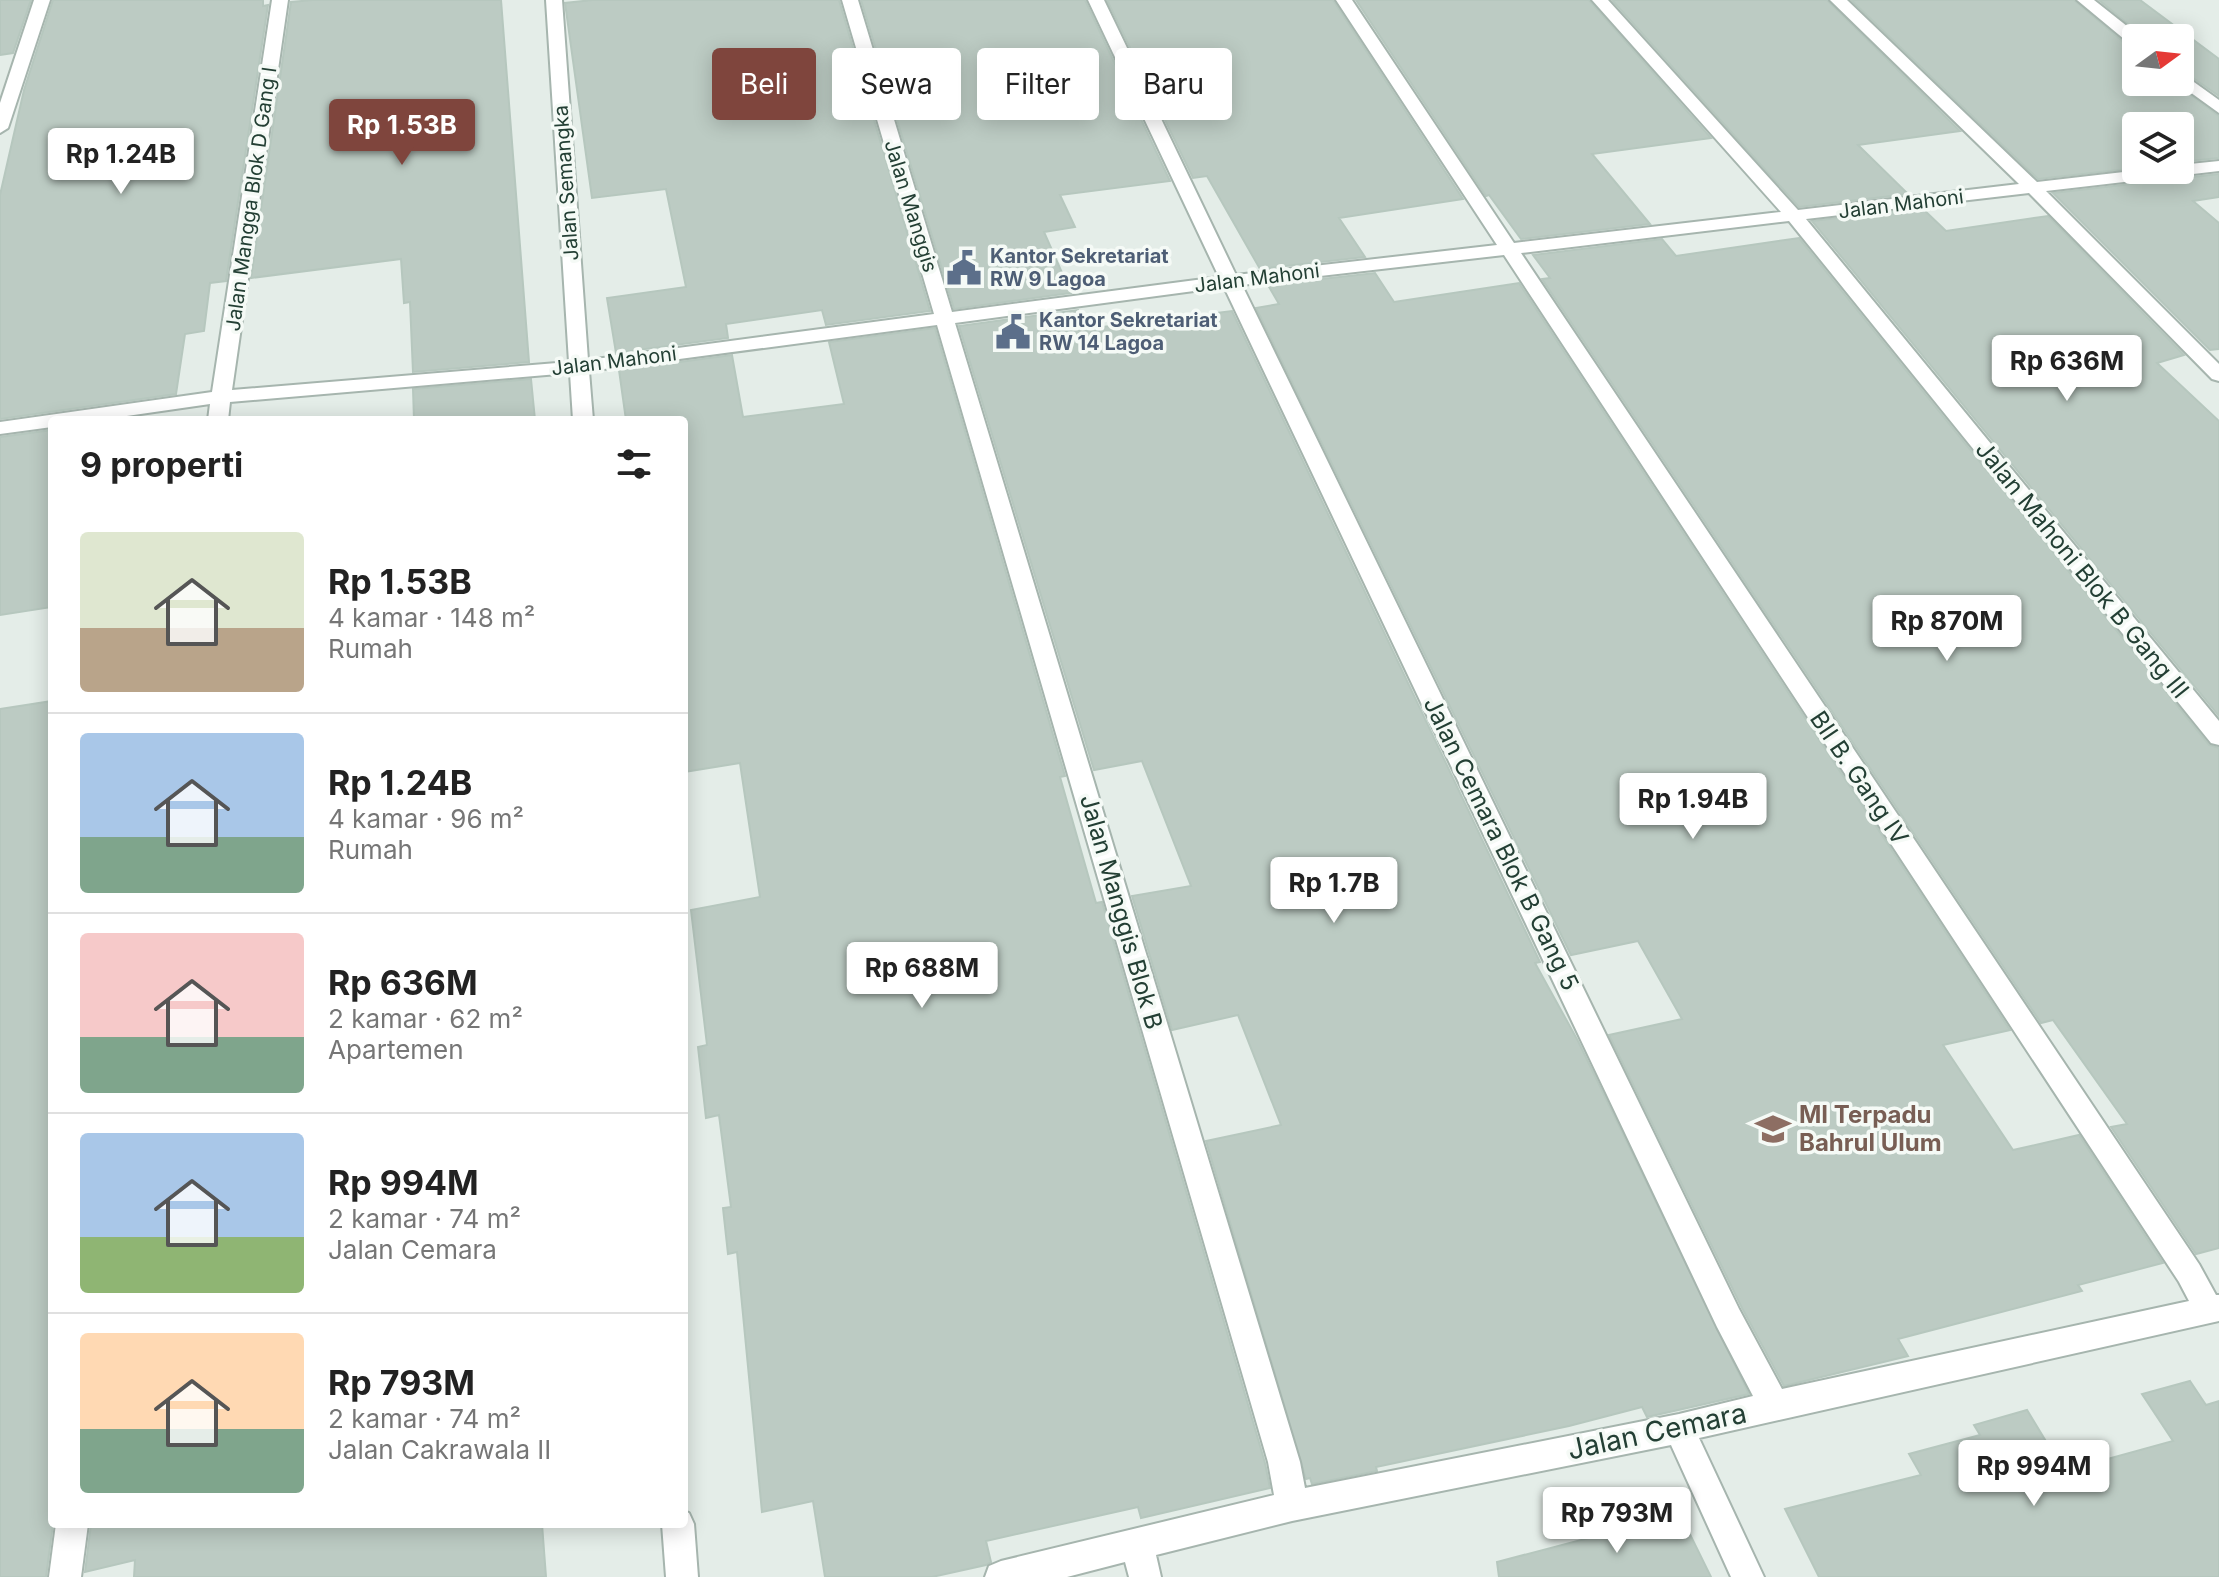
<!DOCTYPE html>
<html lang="id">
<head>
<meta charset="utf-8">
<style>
  :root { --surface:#fff; --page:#f2f2f2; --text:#222; --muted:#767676; --line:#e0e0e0; --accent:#7f453d }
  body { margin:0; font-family:Inter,sans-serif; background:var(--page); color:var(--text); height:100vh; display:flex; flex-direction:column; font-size:30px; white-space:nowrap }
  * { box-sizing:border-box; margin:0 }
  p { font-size:26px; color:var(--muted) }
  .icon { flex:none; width:44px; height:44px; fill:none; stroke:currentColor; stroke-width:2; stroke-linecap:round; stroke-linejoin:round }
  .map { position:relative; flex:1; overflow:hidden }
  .drawer { position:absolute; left:48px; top:416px; width:640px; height:1112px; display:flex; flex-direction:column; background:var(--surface); border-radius:8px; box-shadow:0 4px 20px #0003 }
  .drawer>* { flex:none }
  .banner { position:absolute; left:712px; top:48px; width:760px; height:72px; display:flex; gap:16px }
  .needle { width:52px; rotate:75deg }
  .fabs { position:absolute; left:2122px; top:24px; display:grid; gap:16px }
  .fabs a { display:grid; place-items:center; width:72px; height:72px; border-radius:8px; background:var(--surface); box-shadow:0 4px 20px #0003; font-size:40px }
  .price { position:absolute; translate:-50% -68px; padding:0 18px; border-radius:8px; background:#fff; color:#222; font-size:26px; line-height:52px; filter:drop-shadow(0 2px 4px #0008) }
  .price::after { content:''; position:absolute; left:50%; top:48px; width:24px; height:18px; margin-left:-12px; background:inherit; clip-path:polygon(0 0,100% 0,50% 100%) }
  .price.on { background:var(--accent); color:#fff }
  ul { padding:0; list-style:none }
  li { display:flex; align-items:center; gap:24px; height:200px; padding:0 32px }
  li+li { border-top:2px solid var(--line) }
  li span { display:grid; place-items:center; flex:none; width:224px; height:160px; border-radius:8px; color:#555 }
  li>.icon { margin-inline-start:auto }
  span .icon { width:96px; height:96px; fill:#fffc; stroke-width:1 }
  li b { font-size:34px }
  h2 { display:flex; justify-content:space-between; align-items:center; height:96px; padding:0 32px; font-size:34px }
  .chip { padding:0 28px; border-radius:8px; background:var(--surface); box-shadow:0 4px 20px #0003; font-size:28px; line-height:72px }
  .chip.on { background:var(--accent); color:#fff }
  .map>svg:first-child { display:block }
  .building { fill:#bccbc3; stroke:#b6c7be; stroke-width:2 }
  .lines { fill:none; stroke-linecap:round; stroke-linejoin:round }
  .minor-casing { stroke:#a6b5ae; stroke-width:4 }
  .minor { fill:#fff; fill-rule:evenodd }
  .labels { text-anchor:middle; stroke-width:7; stroke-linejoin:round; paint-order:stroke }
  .far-street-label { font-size:20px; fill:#233f34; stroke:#f5faf6 }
  .far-service-label { font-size:20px; font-weight:bold; fill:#4e5e75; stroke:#f5faf6; text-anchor:start }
  .street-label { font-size:24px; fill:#233f34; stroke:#f5faf6 }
  .education-label { font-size:24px; font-weight:bold; fill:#785e54; stroke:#f5faf6; text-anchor:start }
  .near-street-label { font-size:28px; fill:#233f34; stroke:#f5faf6 }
</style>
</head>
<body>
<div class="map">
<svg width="2219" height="1577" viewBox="0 0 2219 1577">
  <rect width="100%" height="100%" fill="#e4ede8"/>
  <g class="building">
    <path d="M0 0H31L13 53 0 55Z"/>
    <path d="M53 0H263V6L268 5 226 281 210 283 204 331 185 334 176 394 0 419V195L24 90Z"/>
    <path d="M312 0H501L529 362 413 372 410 302 404 303 401 259 251 278 291 2Z"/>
    <path d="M592 0H839L930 311 826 325 822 310 726 324 728 338 616 353 607 298 686 287 666 189 592 198 565 3Z"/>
    <path d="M861 0H1085L1170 181 1060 195 1075 227 1044 232 1071 293 954 309Z"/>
    <path d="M1107 0H1333L1463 199 1339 218 1365 257 1260 269 1207 176 1193 178Z"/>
    <path d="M1356 0H1589L1711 138 1592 154 1650 224 1521 239 1489 195 1486 196Z"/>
    <path d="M1612 0H1827L1960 131 1858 145 1908 194 1799 207Z"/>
    <path d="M1851 0H2074L2128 46 2136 49V82H2173L2219 116V158L2180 162V126H2136V168L2038 179Z"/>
    <path d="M2099 0H2140L2219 59V96L2180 69V38H2145Z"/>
    <path d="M2219 174V197L2193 201 2219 223V349L2210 350 2053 193Z"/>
    <path d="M1922 208 1946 231 2048 216 2184 355 2157 363 2219 421V716L1812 221Z"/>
    <path d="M1799 238 2209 745 2219 748V1248L2196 1254 2111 1127 2127 1124 2053 1020 2041 1023 1542 279 1550 278 1533 255 1662 239 1676 256Z"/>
    <path d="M1375 273 1394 302 1519 283 2010 1030 1943 1045 2013 1150 2079 1135 2163 1263 2078 1285 2082 1291 1898 1339 1908 1356 1784 1386 1742 1308 1609 1035 1682 1019 1638 941 1571 955 1256 308 1279 304 1268 285Z"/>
    <path d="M1078 310 1086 329 1232 311 1540 962 1535 963 1578 1041 1749 1394 1647 1417 1642 1407 1569 1426 1376 1467 1377 1471 1312 1484 1310 1478 1306 1479 1206 1141 1281 1125 1238 1015 1172 1030 1132 896 1191 886 1142 761 1094 770 959 326Z"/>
    <path d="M935 328 1065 776 1060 777 1096 903 1102 902 1265 1463 1270 1488 1141 1518 1138 1507 986 1541 991 1562 986 1565 932 1577H825L813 1501 762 1512 737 1252 728 1254 723 1208 731 1207 719 1115 706 1118 698 1047 707 1045 691 910 760 897 740 763 684 772V420H626L619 370 732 355 743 417 844 404 829 342Z"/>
    <path d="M531 379 535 420H414L413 389Z"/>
    <path d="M52 430V607L0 615V437Z"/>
    <path d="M52 701 53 1524 46 1577H0V709Z"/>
    <path d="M2190 1381 2206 1405 2219 1401V1577H1819L1785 1509 1921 1475 1909 1454 1980 1435 1974 1425 2027 1410 2064 1471 2173 1441 2142 1394Z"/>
    <path d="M1680 1514 1711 1577H1499L1497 1562Z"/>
    <path d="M91 1524H542L546 1577H134L135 1560 85 1572Z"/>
  </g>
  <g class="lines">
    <g class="minor-casing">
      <g id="minor">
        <path d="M34 0H50L8 128 0 133V103Z"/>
        <path d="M272 0H288L232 390 569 362 546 0H562L588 360 934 314 842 0H858L952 312 1219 277 1088 0H1104L1236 275 1497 245 1336 0H1352L1514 243 1781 212 1592 0H1608L1798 210 2019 184 1830 0H1847L2037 182 2141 170H2180V165L2219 161V171L2046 191 2219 364V381L2212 379 2029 193 1806 219 2219 721V745L2211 743 1789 221 1521 253 2199 1264 2216 1295H2219V1321L1699 1438 1764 1577H1731L1671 1445 1292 1521 1156 1555 1161 1577H1129L1125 1562 1067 1577H985L989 1566 1001 1561 1274 1495 1268 1462 937 325 589 371 593 420H573L570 373 230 402 228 420H208L210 404 99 420H52V427L0 434V422L212 392ZM1504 255 2179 1282 2189 1301 1782 1389 1739 1309 1242 285ZM1224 287 1717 1327 1753 1396 1679 1414 1305 1488 1300 1462 955 323Z"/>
        <path d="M2077 0H2094L2142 38H2136V46L2130 44Z"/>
        <path d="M2180 72 2219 100V113L2176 82H2180Z"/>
        <path d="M684 1511 689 1513 694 1524 698 1577H666L662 1524H684Z"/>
        <path d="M56 1524H88L81 1577H49Z"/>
      </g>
    </g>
    <use href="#minor" class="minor"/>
  </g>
  <defs>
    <g id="civic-bare" transform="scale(2.76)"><path d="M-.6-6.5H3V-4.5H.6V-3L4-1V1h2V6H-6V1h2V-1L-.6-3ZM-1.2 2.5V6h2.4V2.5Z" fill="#5c6f8a" stroke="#f5faf6" stroke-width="2.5" paint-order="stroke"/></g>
    <g id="school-bare" transform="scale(2.76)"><path d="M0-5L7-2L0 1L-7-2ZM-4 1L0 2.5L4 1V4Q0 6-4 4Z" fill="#8d6e63" stroke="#f5faf6" stroke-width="2.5" paint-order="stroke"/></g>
  </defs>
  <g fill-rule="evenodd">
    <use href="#civic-bare" x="964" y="268"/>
    <use href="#civic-bare" x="1013" y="332"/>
    <use href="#school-bare" x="1773" y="1129"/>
  </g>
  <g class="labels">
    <g class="far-street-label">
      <text transform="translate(566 183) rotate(-94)" y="7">Jalan Semangka</text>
      <text transform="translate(251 199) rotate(-82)" y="7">Jalan Mangga Blok D Gang I</text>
      <text transform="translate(1901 204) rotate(-7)" y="7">Jalan Mahoni</text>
      <text transform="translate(911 206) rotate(73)" y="7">Jalan Manggis</text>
      <text transform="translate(1257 278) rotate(-7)" y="7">Jalan Mahoni</text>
      <text transform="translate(614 361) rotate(-7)" y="7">Jalan Mahoni</text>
    </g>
    <g class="far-service-label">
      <text x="990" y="263">Kantor Sekretariat<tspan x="990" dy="23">RW 9 Lagoa</tspan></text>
      <text x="1039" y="327">Kantor Sekretariat<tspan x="1039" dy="23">RW 14 Lagoa</tspan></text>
    </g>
    <g class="street-label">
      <text transform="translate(2082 570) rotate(51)" y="8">Jalan Mahoni Blok B Gang III</text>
      <text transform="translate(1859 778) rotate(56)" y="8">BII B. Gang IV</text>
      <text transform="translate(1501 844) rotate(64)" y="8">Jalan Cemara Blok B Gang 5</text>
      <text transform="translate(1121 912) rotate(74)" y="8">Jalan Manggis Blok B</text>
    </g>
    <g class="education-label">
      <text x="1799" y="1123">MI Terpadu<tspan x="1799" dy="28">Bahrul Ulum</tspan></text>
    </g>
    <g class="near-street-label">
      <text transform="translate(1657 1431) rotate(-12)" y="10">Jalan Cemara</text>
    </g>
  </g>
</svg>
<div class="fabs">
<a><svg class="needle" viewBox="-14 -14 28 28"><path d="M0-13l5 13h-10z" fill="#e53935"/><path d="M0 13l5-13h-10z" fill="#767676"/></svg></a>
<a><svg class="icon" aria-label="layers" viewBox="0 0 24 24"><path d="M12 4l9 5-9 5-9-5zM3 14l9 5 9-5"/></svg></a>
</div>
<b class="price on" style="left:402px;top:167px">Rp 1.53B</b>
<b class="price" style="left:121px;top:196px">Rp 1.24B</b>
<b class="price" style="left:2067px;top:403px">Rp 636M</b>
<b class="price" style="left:1947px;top:663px">Rp 870M</b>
<b class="price" style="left:1693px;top:841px">Rp 1.94B</b>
<b class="price" style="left:1334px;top:925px">Rp 1.7B</b>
<b class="price" style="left:922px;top:1010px">Rp 688M</b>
<b class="price" style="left:2034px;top:1508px">Rp 994M</b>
<b class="price" style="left:1617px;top:1555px">Rp 793M</b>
<div class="banner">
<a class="chip on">Beli</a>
<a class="chip">Sewa</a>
<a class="chip">Filter</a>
<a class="chip">Baru</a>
</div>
<section class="drawer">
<h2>9 properti<svg class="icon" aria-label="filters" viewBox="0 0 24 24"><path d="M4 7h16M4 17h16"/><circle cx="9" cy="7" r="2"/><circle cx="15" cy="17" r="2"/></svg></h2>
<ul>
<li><span style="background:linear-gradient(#dfe7d0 60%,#b9a48a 0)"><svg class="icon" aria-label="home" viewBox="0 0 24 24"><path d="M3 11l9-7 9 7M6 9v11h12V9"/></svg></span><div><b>Rp 1.53B</b><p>4 kamar · 148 m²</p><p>Rumah</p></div></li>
<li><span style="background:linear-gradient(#a9c7e8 65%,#7fa58c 0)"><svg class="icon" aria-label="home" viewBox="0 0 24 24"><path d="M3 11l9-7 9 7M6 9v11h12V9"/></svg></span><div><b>Rp 1.24B</b><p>4 kamar · 96 m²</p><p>Rumah</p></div></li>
<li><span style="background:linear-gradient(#f6c9c9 65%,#7fa58c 0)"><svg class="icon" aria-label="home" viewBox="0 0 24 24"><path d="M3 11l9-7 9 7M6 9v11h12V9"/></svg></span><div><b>Rp 636M</b><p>2 kamar · 62 m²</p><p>Apartemen</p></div></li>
<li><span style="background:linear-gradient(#a9c7e8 65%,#8fb573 0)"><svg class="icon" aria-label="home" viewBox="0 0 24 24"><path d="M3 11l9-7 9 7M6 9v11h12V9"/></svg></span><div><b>Rp 994M</b><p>2 kamar · 74 m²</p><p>Jalan Cemara</p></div></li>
<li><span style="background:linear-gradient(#ffd9b3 60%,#7fa58c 0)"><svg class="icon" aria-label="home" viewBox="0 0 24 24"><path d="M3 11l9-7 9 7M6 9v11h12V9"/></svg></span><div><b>Rp 793M</b><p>2 kamar · 74 m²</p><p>Jalan Cakrawala II</p></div></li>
</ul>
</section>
</div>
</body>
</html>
